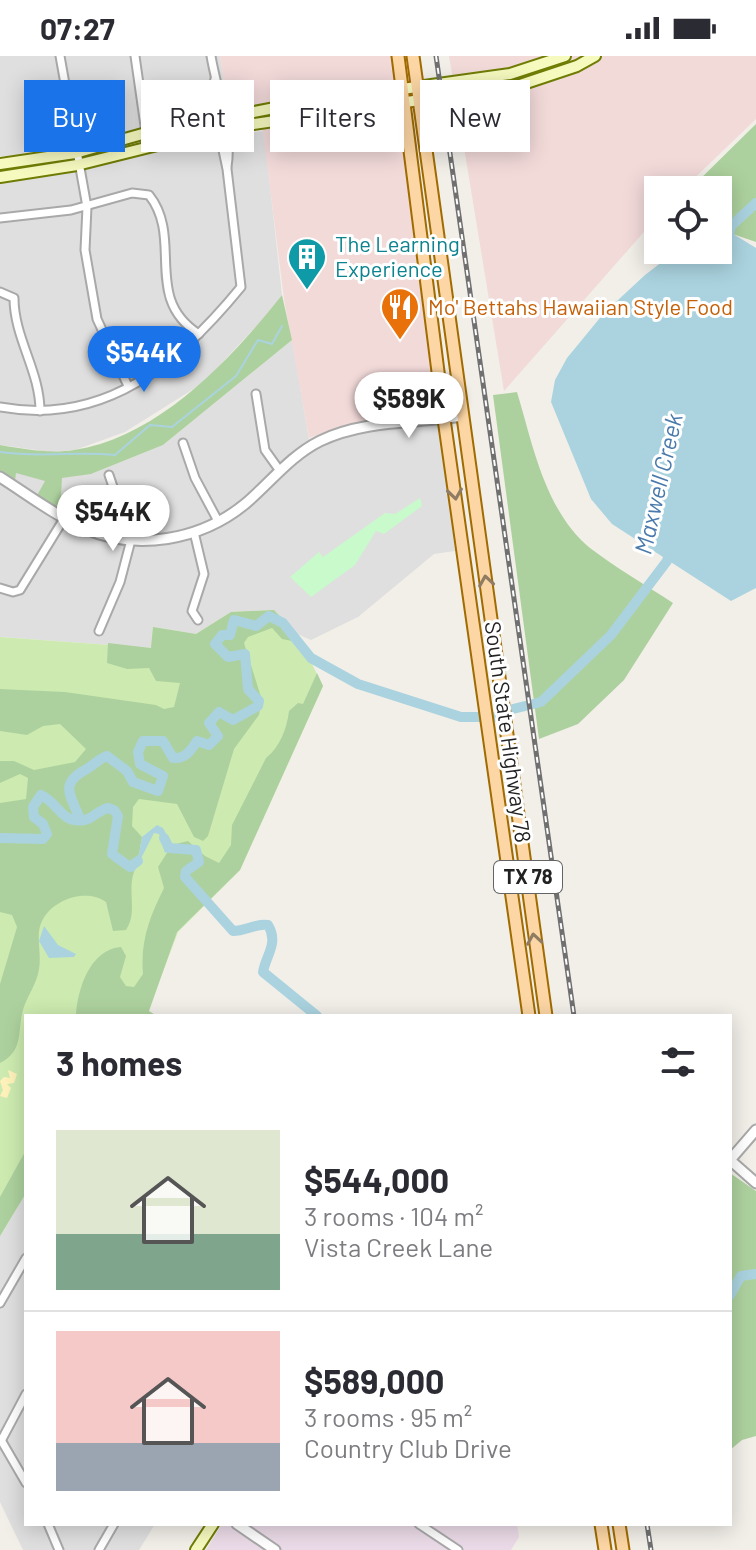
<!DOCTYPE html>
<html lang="en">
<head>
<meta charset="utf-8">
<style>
  :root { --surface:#fff; --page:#f7f7f7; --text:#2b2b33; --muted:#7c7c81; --line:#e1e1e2; --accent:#1a73e8 }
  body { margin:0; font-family:Barlow,sans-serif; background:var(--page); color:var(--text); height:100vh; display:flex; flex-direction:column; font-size:30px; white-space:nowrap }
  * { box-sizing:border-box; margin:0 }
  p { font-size:26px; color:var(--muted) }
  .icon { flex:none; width:44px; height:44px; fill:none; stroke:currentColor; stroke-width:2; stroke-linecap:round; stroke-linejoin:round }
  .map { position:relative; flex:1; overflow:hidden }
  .side { position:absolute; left:24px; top:958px; width:708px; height:512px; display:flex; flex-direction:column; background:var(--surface); border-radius:0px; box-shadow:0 4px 20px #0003 }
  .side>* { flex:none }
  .banner { position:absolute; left:24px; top:24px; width:708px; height:72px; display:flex; gap:16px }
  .buttons { position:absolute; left:644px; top:120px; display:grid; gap:16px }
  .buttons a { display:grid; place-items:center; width:88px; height:88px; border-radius:0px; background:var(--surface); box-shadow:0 4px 20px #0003; font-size:40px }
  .price { position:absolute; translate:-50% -68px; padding:0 18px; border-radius:28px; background:#fff; color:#222; font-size:26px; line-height:52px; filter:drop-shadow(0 2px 4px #0008) }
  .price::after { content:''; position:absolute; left:50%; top:48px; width:24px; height:18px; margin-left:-12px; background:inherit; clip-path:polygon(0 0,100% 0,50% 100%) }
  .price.selected { background:var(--accent); color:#fff }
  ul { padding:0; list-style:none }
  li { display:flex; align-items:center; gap:24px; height:200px; padding:0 32px }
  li+li { border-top:2px solid var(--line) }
  li span { display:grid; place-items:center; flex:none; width:224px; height:160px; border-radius:0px; color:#555 }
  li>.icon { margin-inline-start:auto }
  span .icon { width:96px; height:96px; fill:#fffc; stroke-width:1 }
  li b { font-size:34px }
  h2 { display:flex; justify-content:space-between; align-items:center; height:96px; padding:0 32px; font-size:34px }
  .chip { padding:0 28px; border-radius:0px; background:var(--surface); box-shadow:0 4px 20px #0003; font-size:28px; line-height:72px }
  .chip.selected { background:var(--accent); color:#fff }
  .status { display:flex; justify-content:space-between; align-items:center; height:56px; padding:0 40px; background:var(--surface); direction:ltr }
  .status svg { height:22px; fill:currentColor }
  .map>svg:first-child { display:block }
  .residential { fill:#e0dfdf }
  .commercial { fill:#f2dad9 }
  .industrial { fill:#ebdbe8 }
  .grass { fill:#cdebb0 }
  .forest { fill:#add19e }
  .sand { fill:#fff1ba }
  .park { fill:#c8facc }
  .pitch { fill:#88e0be }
  .water { fill:#aad3df }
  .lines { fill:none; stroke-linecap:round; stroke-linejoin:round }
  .stream { stroke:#aad3df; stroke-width:2 }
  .river { stroke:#aad3df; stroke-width:10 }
  .minor-casing { stroke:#a9a9a9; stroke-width:11 }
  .tertiary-casing { stroke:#a9a9a9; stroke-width:13 }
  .secondary-casing { stroke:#707d05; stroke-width:14 }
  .primary-casing { stroke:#a06b00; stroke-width:15 }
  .minor { stroke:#fff; stroke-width:7 }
  .tertiary { stroke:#fff; stroke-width:9 }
  .secondary { stroke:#f7fabf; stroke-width:10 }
  .primary { stroke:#fcd6a4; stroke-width:11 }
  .rail-casing { stroke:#707070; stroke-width:5 }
  .rail { stroke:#fff; stroke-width:2; stroke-dasharray:6; stroke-linecap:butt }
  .oneway { stroke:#8f7c63 }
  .labels { text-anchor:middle; stroke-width:6; stroke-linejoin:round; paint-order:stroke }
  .shield { fill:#fff; stroke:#646464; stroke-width:2 }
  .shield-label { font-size:20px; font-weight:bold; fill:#222 }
  .culture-label { font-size:22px; fill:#0d838f; stroke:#fff; text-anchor:start }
  .food-label { font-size:22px; fill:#c56008; stroke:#fff; text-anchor:start }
  .street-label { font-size:22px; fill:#222; stroke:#fff }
  .water-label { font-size:24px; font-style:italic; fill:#4a7aab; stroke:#fff }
</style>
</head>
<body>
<div class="status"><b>07:27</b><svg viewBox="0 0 49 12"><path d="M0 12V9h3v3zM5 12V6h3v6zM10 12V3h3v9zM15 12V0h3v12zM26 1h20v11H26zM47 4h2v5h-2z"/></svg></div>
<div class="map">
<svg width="756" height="1494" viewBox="0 0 756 1494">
  <rect width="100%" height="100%" fill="#f2efe9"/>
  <g class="residential">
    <path d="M0 0H220L229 55 160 67 69 92 65 58 33 62 37 101 0 100Z"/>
    <path d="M264 75 282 239 264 262 203 327 125 376 75 394 51 396 0 389V126L95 110 204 83Z"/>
    <path d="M292 284 311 395 359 375 436 367 441 371 455 495 434 498 358 561 311 584 297 578 274 554 231 556 196 578 153 571 152 592 0 581V407L91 418 163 389Z"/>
    <path d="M26 1137V1468H155L139 1494H23L0 1446V1180Z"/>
  </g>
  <g class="commercial">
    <path d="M220 0H392L438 358 370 362 309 382 284 243 260 52 229 55Z"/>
    <path d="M449 0H756V63L682 134H658V160L504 335Z"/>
  </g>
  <path class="industrial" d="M222 1468H517L519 1481 511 1494H206Z"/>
  <path class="grass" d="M274 554 297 578 323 630 240 814 178 876 146 960H26V1137L0 1180V581L151 592 153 571 196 578 231 556Z"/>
  <g class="forest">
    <path d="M756 68V186L721 174 718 178V134H689Z"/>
    <path d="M282 239 292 284 163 389 91 418 62 422 60 458 35 443 45 425 16 417 15 425 0 417V389C24 393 50 398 74 394 159 381 231 303 282 239Z"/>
    <path d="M517 336C533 389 545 455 590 492 616 512 646 529 673 547L624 624 578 668 539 683 493 339Z"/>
    <path d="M274 554 297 578 292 585 282 583 272 572 248 581 244 587 262 644 259 659 234 693 208 780 203 785 194 781 177 748 139 743 133 751 132 770 142 781 139 798 130 811 134 816C127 836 138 856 126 874L113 875 106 846C86 832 53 843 42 865 35 878 42 898 39 913 37 928 27 940 23 954 17 976 24 995 0 1007V928L17 871 12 859 0 856V747L26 743 28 722 20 718 0 727V705H14L34 714 75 706 86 693 60 668 43 670 27 679 0 675V633L65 636 156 649 164 653 174 651 180 627 156 625 149 612 127 613 107 607 108 587 151 592 153 571 196 578 231 556Z"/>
    <path d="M317 617 323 630 240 814 177 876 149 955 157 960H76C77 934 90 893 121 891L126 900 120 921 126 930 134 931 143 918C140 885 150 860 164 832L158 811 172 789 188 785 205 800 219 807 231 789 232 769 266 702C280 691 287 672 289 655L298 647 303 648Z"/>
    <path d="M26 1094V1137L0 1180V1141Z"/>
    <path d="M730 1117 756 1135V1380L742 1384 730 1394Z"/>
  </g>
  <path class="sand" d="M8 1014 17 1018 14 1027 7 1028 11 1032 7 1042 0 1040 3 1034 0 1025 4 1021 10 1022Z"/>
  <g class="park">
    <path d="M65 57 68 94 37 101 33 62Z"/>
    <path d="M420 442 422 450 384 478 376 475 355 509 311 541 290 521 319 496 323 501 385 457 395 458Z"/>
  </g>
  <path class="pitch" d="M44 61 46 70 57 73 59 78 49 92 37 90 33 63Z"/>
  <g class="water">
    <path d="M730 176 756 192V532L731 545 612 468 591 443 551 346 555 324 567 302 604 257 645 219 671 199 685 194H718V187Z"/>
    <path d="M157 769 163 772 172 789 165 797 159 778 154 777 134 816 130 811 139 798 142 781Z"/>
    <path d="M44 870 58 889 76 898 74 901 49 902 39 885Z"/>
  </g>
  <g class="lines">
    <path class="stream" d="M0 396C39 402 76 395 115 399L150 369 172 371 236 320 258 284 272 288 282 270"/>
    <g class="river">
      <path d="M727 189 731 170 756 147"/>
      <path d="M80 763C71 740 59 728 85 714 93 710 98 703 107 700L127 715 133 726 158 735 163 720 140 708 138 696 143 685H163L173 702C186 703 191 694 197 685L209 689 218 680 209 667 219 656 233 664 258 650 259 645 248 633 245 598 228 601 215 588 222 579H230L234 564 256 570 269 560 283 567 311 602 358 628 461 661H500L513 653 541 646 611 579 667 505 670 492"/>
      <path d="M0 782 43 783 47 778 43 768 34 761 33 751 41 739C60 748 61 768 85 764 93 762 99 754 108 752L114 754 118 760 112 798 130 811 138 805"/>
      <path d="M164 782 169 792 196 794 199 806 186 815 185 821 233 875C246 875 256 867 268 869 279 887 266 899 263 916L317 960"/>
      <path d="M730 1239 741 1220 756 1218"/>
    </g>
    <g class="minor-casing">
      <g id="minor">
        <path d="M60 0 87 151 85 194 97 263 128 330"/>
        <path d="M135 0 146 77"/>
        <path d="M211 0C217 36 233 74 227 111"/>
        <path d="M0 162 71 154 132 137 149 139C184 183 142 242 199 278"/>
        <path d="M0 236 14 242C14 282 40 315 40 355"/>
        <path d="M256 338 265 394 280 415"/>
        <path d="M0 351C105 370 178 308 241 231L227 113 211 38 215 23"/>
        <path d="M183 387 195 422 218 465"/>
        <path d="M194 476 204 518 192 555 198 564"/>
        <path d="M0 532 13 536 20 534 65 461"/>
        <path d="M99 575 120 526 131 484 109 419"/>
        <path d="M0 1247 26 1202"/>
        <path d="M1 1384 26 1427"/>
        <path d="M1 1385 26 1338"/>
        <path d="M48 1468 59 1494"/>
        <path d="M419 1468 458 1494"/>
        <path d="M99 1494 114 1468"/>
      </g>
    </g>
    <g class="tertiary-casing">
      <g id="tertiary">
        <path d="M374 368 387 361 462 350"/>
        <path d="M0 421C27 438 54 459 84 472 136 496 201 484 245 448 270 427 290 400 320 385 363 364 415 367 463 360"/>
        <path d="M756 1074 730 1104 756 1127"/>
        <path d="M237 1468 275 1494"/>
      </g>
    </g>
    <g class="secondary-casing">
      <g id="secondary">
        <path d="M0 108 75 97 146 77 295 48 510 18 565 0"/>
        <path d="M0 121 77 109 226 72 517 30 577 10 595 0"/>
        <path d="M196 1494 213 1468"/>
      </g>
    </g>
    <g class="primary-casing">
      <g id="primary">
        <path d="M398 0 444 363 529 960"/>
        <path d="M413 0 546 960"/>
        <path d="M601 1468 605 1494"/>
        <path d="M619 1468 623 1494"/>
      </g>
    </g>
    <use href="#minor" class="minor"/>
    <use href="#tertiary" class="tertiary"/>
    <use href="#secondary" class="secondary"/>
    <use href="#primary" class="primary"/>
    <g class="rail-casing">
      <g id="rail">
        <path d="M436 0 574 960"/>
        <path d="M647 1468 651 1494"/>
      </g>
    </g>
    <use href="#rail" class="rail"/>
  </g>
  <defs><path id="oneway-chevron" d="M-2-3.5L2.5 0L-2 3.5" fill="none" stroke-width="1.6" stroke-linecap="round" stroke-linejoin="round" transform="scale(2)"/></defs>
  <g class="oneway">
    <use href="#oneway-chevron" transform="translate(455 438) rotate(82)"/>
    <use href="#oneway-chevron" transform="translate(486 525) rotate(-99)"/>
    <use href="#oneway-chevron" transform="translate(534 883) rotate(-99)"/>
  </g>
  <defs>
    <g id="building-pin" transform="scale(2)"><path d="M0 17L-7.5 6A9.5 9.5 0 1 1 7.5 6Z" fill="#0f9aa8" stroke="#fff"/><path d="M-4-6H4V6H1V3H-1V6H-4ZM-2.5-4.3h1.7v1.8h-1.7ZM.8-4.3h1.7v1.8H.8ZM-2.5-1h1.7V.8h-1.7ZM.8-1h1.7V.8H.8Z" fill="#fff"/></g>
    <g id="restaurant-pin" transform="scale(2)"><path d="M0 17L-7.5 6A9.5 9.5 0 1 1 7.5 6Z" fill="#e8710a" stroke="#fff"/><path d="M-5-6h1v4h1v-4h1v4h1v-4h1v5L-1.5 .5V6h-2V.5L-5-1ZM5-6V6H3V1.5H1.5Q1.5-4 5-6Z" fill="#fff"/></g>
  </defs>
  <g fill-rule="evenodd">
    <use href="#building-pin" x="307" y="201"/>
    <use href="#restaurant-pin" x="400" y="251"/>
  </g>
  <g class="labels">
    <rect class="shield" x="494" y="805" width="68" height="32" rx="6"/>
    <g class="shield-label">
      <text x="528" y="828">TX 78</text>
    </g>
    <g class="culture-label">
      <text x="335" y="196">The Learning<tspan x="335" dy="25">Experience</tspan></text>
    </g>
    <g class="food-label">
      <text x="428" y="259">Mo' Bettahs Hawaiian Style Food</text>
    </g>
    <g class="street-label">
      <text transform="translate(508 676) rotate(82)" y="8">South State Highway 78</text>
    </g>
    <g class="water-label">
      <text transform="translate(659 428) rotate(-77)" y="8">Maxwell Creek</text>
    </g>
  </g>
</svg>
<div class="buttons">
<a><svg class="icon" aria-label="locate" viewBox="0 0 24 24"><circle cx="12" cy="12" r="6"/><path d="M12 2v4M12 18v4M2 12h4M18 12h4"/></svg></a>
</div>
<b class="price selected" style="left:144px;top:338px">$544K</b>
<b class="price" style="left:409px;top:384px">$589K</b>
<b class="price" style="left:113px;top:497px">$544K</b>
<div class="banner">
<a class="chip selected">Buy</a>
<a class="chip">Rent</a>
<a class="chip">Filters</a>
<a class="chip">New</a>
</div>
<section class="side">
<h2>3 homes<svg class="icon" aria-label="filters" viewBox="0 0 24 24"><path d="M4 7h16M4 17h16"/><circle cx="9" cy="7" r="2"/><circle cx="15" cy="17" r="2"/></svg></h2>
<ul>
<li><span style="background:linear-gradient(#dfe7d0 65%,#7fa58c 0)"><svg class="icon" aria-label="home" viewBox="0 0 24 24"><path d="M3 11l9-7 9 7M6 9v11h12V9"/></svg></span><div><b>$544,000</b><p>3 rooms · 104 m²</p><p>Vista Creek Lane</p></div></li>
<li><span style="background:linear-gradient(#f6c9c9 70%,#9aa5b1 0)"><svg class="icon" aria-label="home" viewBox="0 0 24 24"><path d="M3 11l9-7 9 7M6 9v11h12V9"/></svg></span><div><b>$589,000</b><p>3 rooms · 95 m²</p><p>Country Club Drive</p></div></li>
</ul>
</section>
</div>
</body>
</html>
